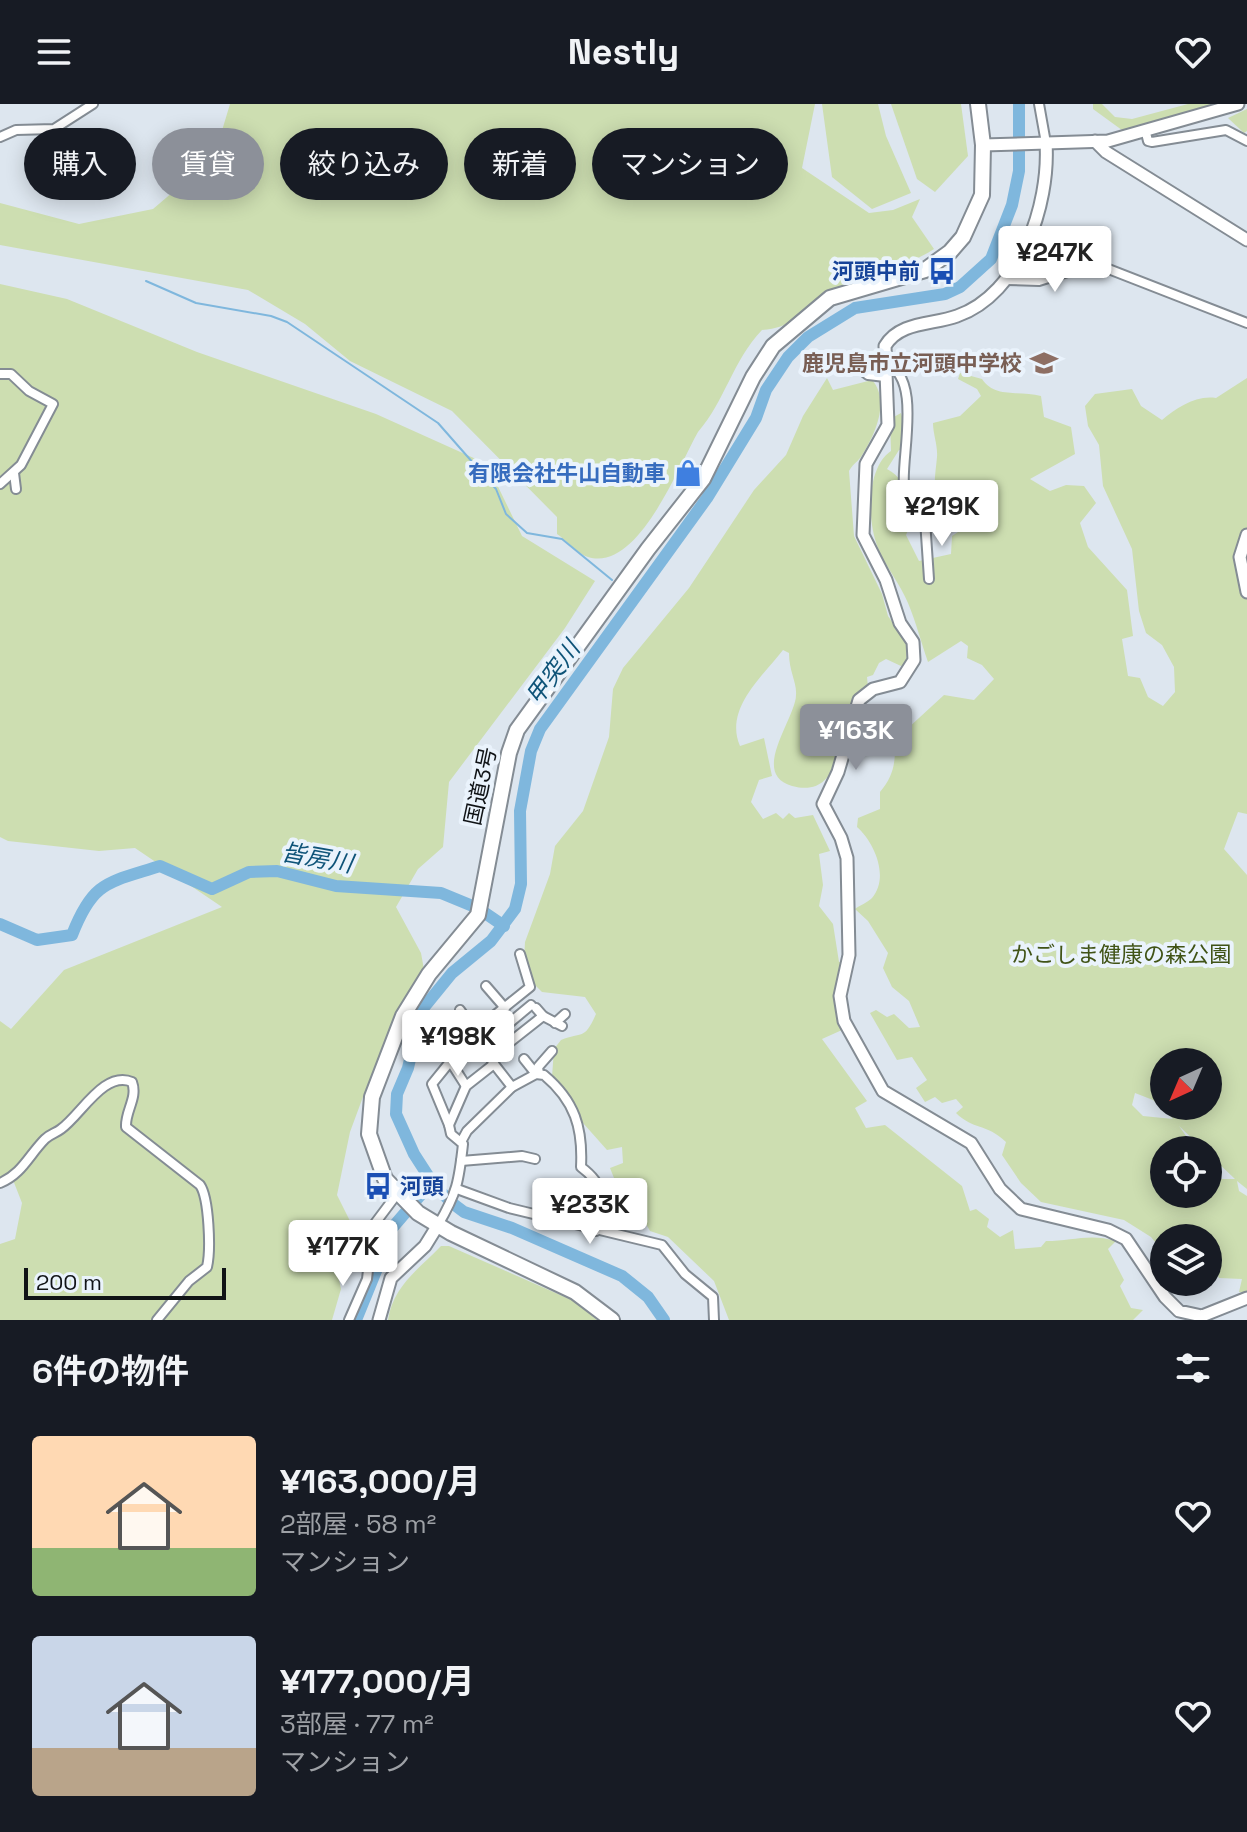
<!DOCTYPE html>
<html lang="ja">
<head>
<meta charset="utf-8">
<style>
  :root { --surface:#171b24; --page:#20242c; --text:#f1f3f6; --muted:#9ea1a6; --accent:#8c9099 }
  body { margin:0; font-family:"Space Grotesk","Noto Sans JP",sans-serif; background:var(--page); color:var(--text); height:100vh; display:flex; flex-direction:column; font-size:30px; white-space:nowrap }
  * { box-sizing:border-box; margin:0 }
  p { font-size:26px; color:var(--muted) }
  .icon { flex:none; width:44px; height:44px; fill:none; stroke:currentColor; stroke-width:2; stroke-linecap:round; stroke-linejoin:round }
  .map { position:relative; height:1216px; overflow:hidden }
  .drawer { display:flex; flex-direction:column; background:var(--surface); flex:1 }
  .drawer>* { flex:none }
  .top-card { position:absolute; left:24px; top:24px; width:800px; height:72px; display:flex; gap:16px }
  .needle { width:52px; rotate:224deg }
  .fabs { position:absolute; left:1150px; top:944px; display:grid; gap:16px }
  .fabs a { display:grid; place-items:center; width:72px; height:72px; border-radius:50%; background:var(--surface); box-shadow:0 4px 20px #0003; font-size:40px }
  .scale { position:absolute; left:24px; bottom:20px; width:202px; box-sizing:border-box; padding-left:8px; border:4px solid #101316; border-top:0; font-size:22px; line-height:28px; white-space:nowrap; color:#101316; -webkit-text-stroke:6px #eaf3fc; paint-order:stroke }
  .price { position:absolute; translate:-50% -68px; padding:0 18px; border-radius:8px; background:#fff; color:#222; font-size:26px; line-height:52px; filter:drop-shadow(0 2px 4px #0008) }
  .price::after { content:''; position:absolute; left:50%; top:48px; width:24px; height:18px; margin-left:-12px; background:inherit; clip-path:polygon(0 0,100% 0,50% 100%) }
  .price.on { background:var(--accent); color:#fff }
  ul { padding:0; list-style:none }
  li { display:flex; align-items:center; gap:24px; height:200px; padding:0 32px }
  li span { display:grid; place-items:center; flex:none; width:224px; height:160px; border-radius:8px; color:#555 }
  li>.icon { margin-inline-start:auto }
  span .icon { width:96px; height:96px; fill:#fffc; stroke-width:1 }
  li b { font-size:34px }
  h2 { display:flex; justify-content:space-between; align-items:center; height:96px; padding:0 32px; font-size:34px }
  .tag { padding:0 28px; border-radius:36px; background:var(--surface); box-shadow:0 4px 20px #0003; font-size:28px; line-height:72px }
  .tag.on { background:var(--accent); color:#fff }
  header { display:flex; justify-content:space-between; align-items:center; height:104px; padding:0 32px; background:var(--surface); font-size:36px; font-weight:600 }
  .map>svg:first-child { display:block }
  .green { fill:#cddeb1; fill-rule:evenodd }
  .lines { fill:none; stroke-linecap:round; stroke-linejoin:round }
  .stream { stroke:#7fb7dd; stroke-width:2 }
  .river { stroke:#7fb7dd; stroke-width:12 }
  .street-casing { stroke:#848c94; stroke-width:12 }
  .secondary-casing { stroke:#848c94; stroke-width:15 }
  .highway-casing { stroke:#848c94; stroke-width:18 }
  .street { stroke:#fff; stroke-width:8 }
  .secondary { stroke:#fff; stroke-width:11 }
  .highway { stroke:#fff; stroke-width:14 }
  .labels { text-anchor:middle; stroke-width:8; stroke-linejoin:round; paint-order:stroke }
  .transit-label { font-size:22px; font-weight:bold; fill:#164399; stroke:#eaf3fc; text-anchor:end }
  .education-label { font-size:22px; font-weight:bold; fill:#785e54; stroke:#eaf3fc; text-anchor:end }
  .shop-label { font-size:22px; font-weight:bold; fill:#366cbe; stroke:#eaf3fc; text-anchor:end }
  .street-label { font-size:22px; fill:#101316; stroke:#eaf3fc }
  .park-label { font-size:22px; fill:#405316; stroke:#eaf3fc }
  .water-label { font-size:24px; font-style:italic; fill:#0e5378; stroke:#eaf3fc }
</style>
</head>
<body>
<header><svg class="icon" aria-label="menu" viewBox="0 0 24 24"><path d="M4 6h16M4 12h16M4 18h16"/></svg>Nestly<svg class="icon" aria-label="heart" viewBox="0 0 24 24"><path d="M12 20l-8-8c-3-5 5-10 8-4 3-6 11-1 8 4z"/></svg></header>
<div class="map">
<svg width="1247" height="1216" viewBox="0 0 1247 1216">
  <rect width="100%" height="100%" fill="#dde6ef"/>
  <g class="green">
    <path d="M230 0H815L802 64 869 109 893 106 920 95 912 113 934 145C897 169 851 172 814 197 792 212 792 224 762 226 733 256 725 297 698 328 679 361 638 469 588 453 578 450 566 436 557 430V413L452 307 350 257 305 220 248 186 0 141V99L79 120 153 105 214 53Z"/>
    <path d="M822 0H878L886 32 911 89 872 105 832 73Z"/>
    <path d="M891 0H961L968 52 935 88 917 75Z"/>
    <path d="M1093 0H1102L1115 13 1132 15 1188 0H1226L1126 29 1093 5Z"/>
    <path d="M1247 5V27L1244 29 1228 14Z"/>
    <path d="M0 180 67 195 197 248 376 310 487 360 522 432 595 477 565 524 449 678 443 743 418 765 396 803 421 849 425 871 367 982 350 1028 337 1091 356 1129 352 1138 343 1134 333 1147 341 1185 332 1216H0V1140L15 1135 22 1099 13 1076 0 1078V917L11 925 64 866 222 803 135 744 99 747 8 737 0 733Z"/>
    <path d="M960 269 982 275C995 295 1021 286 1041 292L1044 313 1071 323 1075 350 1030 375 1050 387 1066 381 1084 382 1096 399 1080 419 1088 443 1127 486 1133 532 1122 535 1128 572 1140 574 1148 593 1163 602 1175 588 1174 563 1162 541 1146 529 1139 507 1132 445 1103 382 1099 341 1088 322 1085 302 1095 290 1132 285 1141 302 1162 316C1177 304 1195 291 1216 294L1247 274V438L1239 474 1247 495V710L1238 708 1224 745 1247 771V1085L1237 1077 1239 1087 1247 1092V1188H1239L1242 1175 1219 1174 1208 1154V1134H1164V1149L1151 1133 1124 1116 1041 1098 1021 1079 1002 1051 1006 1038C986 1019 973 1026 956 1009L963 1003 956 995 942 999 935 993 925 998 916 984 927 976 912 953 897 956 870 909 876 906 887 913 894 910 909 924 920 923 909 897 892 883 883 864 888 849 868 817 855 805C859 802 868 798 872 794 890 773 874 738 857 723L858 714 880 705V688C897 668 895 653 895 628L907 625 944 591 974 596 994 575 982 561 967 554 968 542 961 537 928 558C921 538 916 518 908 499 900 480 886 463 878 444 867 417 866 364 891 347L890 315 901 309 911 345 899 346 887 365C906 375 905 389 902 409L911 420 906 431 919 457 951 450 952 432 964 424 966 405 961 397 950 399 943 384 935 387C934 374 936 365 937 353 938 342 933 330 933 319L960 312 981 292 977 285 958 275ZM1164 958H1208V1002H1164ZM1135 989 1153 996 1173 1015 1143 1012 1132 1001ZM1179 1022 1235 1075H1218L1208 1070V1090H1164V1046H1196Z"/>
    <path d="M827 274 833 286 872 276C891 297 874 333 861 353 856 359 852 361 849 367L854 432 882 490 888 512 906 538 907 560 901 562 886 555 879 559 873 571 867 573 868 583C833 606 852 698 792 682 749 670 796 614 796 591 797 578 789 568 789 549L783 546C762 573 724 605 740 642L764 634 772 672 759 676 751 698 763 715 776 709 783 715 789 709 795 714 813 711 830 747 819 750 823 781 819 802 833 820 839 858 852 857 840 918 842 926 822 935 867 997 855 1004 866 1024 885 1021 962 1082 970 1107 976 1105 989 1115 987 1123 1000 1133 1013 1126 1015 1145 1041 1143 1046 1137C1072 1137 1090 1129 1116 1137L1108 1145 1124 1176 1120 1182 1131 1204 1143 1206 1133 1216H729L714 1177 668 1133 650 1127 641 1111 622 1094 610 1064 623 1059 622 1043 607 1046 583 1019 552 973 554 945 561 936C583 927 584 937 596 910L585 893 542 888 530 876 524 856 525 838 550 770 555 742 583 707 609 633 613 585 623 564 689 484 754 386 786 351 803 312Z"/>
    <path d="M441 1142H449L574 1197 597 1216H388C393 1182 419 1165 441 1142Z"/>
  </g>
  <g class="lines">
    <path class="stream" d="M146 177 196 199 271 212 287 218 438 319 496 385 506 410 527 429 562 435 612 476"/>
    <g class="river">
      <path d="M485 809 504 822"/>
      <path d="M0 820 37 836 72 831C93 777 107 779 160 762L212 785 249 768 277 767 336 782 441 789 475 803"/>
      <path d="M356 1216 378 1162 381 1137 423 1088 434 1081"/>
      <path d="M664 1216 648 1193 622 1172 512 1124 464 1108 452 1099 434 1081 414 1050 396 1010 397 990 408 964 421 907 452 869 491 837 515 805 521 780 520 707 531 647 540 625 707 394 756 314 766 286 788 253 808 233 855 204 945 190 960 183 991 155 1012 101 1019 67V0"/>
    </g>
    <g class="street-casing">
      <g id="street">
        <path d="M1039 0 1046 39"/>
        <path d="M1146 29 1148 37 1152 38 1226 26 1247 37"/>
        <path d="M0 33 16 26 54 25 93 0"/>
        <path d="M1031 126 1075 152 1247 219"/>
        <path d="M1006 176 1039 177 1096 159"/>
        <path d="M885 259C923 272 901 352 904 381 905 389 921 412 927 417L958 392"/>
        <path d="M855 261 868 271 885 273"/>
        <path d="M0 270H11L29 287 53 300 21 361 0 380"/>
        <path d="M14 369 16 385"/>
        <path d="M925 416 929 475"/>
        <path d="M486 882 505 904"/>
        <path d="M543 912 562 922"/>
        <path d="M555 919 565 910"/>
        <path d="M440 941 466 982"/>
        <path d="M483 941 531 901"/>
        <path d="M491 953 543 912 536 904"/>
        <path d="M524 955 536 970"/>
        <path d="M494 960 512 983 536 970 544 971C575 997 583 1024 581 1063 608 1083 602 1097 596 1127"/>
        <path d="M539 970 538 963 552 947"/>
        <path d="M449 1021 432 980 475 927 460 906"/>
        <path d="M461 1038 467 1027 512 983"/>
        <path d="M461 1057 522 1052 535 1055"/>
        <path d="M0 1079C22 1070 29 1051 45 1035 50 1030 56 1029 61 1025 81 1011 104 966 132 978 138 994 125 1007 126 1023L200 1081C209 1094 211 1146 207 1163L189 1177 157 1216"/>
        <path d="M457 1085 509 1104 662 1141 685 1170 713 1193 714 1216"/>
        <path d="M438 1121C457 1089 459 1077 463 1040L451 1030 449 1021 466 982 494 960 475 927 530 883 520 850"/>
        <path d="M349 1216 367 1175 373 1122 397 1090"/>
      </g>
    </g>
    <g class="secondary-casing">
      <g id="secondary">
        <path d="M1095 37 1106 48 1247 136"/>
        <path d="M1046 39C1050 101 1020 190 957 212 933 221 900 217 885 242L888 321 866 360 863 431 886 476 900 519 913 538 914 556 900 578 873 585 859 596 838 668 823 700 841 734 847 754 849 851 840 892 844 917 883 987 971 1039 1000 1085 1021 1105 1108 1126 1126 1135 1165 1193 1179 1207 1202 1212 1247 1194"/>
        <path d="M983 41 1108 37 1238 0"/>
        <path d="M1247 431 1240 453 1247 488"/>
        <path d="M379 1216 391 1174 425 1142 438 1121"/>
      </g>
    </g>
    <g class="highway-casing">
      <path id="highway" d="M612 1216 575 1188 451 1129 418 1109 385 1075 369 1030 372 993 403 912 429 870 478 811 509 649 517 626 648 445 703 375 753 273 773 242 830 194 925 166 950 148 963 133 982 91 983 41 978 0"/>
    </g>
    <use href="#street" class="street"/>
    <use href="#secondary" class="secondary"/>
    <use href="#highway" class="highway"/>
  </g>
  <defs>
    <g id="bus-bare" transform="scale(2.16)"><path d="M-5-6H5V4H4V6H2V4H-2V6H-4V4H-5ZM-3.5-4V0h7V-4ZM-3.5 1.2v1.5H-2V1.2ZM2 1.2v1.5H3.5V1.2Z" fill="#1a4fb4" stroke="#eaf3fc" stroke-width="2.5" paint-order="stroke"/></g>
    <g id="school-bare" transform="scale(2.16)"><path d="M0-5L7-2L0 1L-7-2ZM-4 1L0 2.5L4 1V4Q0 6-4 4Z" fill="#8d6e63" stroke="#eaf3fc" stroke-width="2.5" paint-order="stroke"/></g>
    <g id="shop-bare" transform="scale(2.16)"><path d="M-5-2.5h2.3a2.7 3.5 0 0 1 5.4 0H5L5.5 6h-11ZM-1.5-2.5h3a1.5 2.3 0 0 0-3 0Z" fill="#3f7fe0" stroke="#eaf3fc" stroke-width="2.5" paint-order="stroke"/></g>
  </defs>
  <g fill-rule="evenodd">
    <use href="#bus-bare" x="942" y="167"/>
    <use href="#school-bare" x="1044" y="259"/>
    <use href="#shop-bare" x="688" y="369"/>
    <use href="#bus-bare" x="378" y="1082"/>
  </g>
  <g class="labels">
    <g class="transit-label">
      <text x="920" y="175">河頭中前</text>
      <text x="400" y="1090" text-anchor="start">河頭</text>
    </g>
    <g class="education-label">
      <text x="1022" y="267">鹿児島市立河頭中学校</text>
    </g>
    <g class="shop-label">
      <text x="666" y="377">有限会社牛山自動車</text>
    </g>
    <g class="street-label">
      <text transform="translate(480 682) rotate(-78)" y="8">国道3号</text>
    </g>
    <g class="park-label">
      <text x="1121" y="858">かごしま健康の森公園</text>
    </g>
    <g class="water-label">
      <text transform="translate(553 569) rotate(-54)" y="8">甲突川</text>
      <text transform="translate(317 754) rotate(10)" y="8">皆房川</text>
    </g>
  </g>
</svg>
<div class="fabs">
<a><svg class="needle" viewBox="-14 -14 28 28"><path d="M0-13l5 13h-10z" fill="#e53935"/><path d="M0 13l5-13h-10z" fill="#9ea1a6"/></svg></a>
<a><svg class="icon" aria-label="locate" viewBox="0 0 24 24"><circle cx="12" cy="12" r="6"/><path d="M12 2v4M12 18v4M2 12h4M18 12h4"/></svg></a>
<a><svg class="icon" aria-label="layers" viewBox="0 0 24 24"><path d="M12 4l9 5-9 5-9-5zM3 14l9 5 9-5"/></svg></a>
</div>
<div class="scale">200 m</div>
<b class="price" style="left:1055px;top:190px">¥247K</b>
<b class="price" style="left:942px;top:444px">¥219K</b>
<b class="price on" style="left:856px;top:668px">¥163K</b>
<b class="price" style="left:458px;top:974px">¥198K</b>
<b class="price" style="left:590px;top:1142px">¥233K</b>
<b class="price" style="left:343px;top:1184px">¥177K</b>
<div class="top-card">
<a class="tag">購入</a>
<a class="tag on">賃貸</a>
<a class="tag">絞り込み</a>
<a class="tag">新着</a>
<a class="tag">マンション</a>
</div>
</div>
<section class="drawer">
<h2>6件の物件<svg class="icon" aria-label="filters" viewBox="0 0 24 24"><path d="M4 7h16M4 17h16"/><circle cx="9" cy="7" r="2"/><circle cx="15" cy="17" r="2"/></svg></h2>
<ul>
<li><span style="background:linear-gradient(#ffd9b3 70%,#8fb573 0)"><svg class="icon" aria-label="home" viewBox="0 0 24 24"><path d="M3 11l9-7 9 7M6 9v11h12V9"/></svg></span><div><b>¥163,000/月</b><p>2部屋 · 58 m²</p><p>マンション</p></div><svg class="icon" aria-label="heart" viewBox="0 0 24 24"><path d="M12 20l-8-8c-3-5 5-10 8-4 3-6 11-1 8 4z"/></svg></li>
<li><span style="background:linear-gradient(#c9d6e8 70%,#b9a48a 0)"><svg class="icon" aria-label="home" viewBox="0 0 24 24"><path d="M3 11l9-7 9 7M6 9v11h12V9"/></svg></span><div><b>¥177,000/月</b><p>3部屋 · 77 m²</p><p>マンション</p></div><svg class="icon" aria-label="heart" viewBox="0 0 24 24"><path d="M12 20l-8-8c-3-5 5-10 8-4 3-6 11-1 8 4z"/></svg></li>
</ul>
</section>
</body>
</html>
